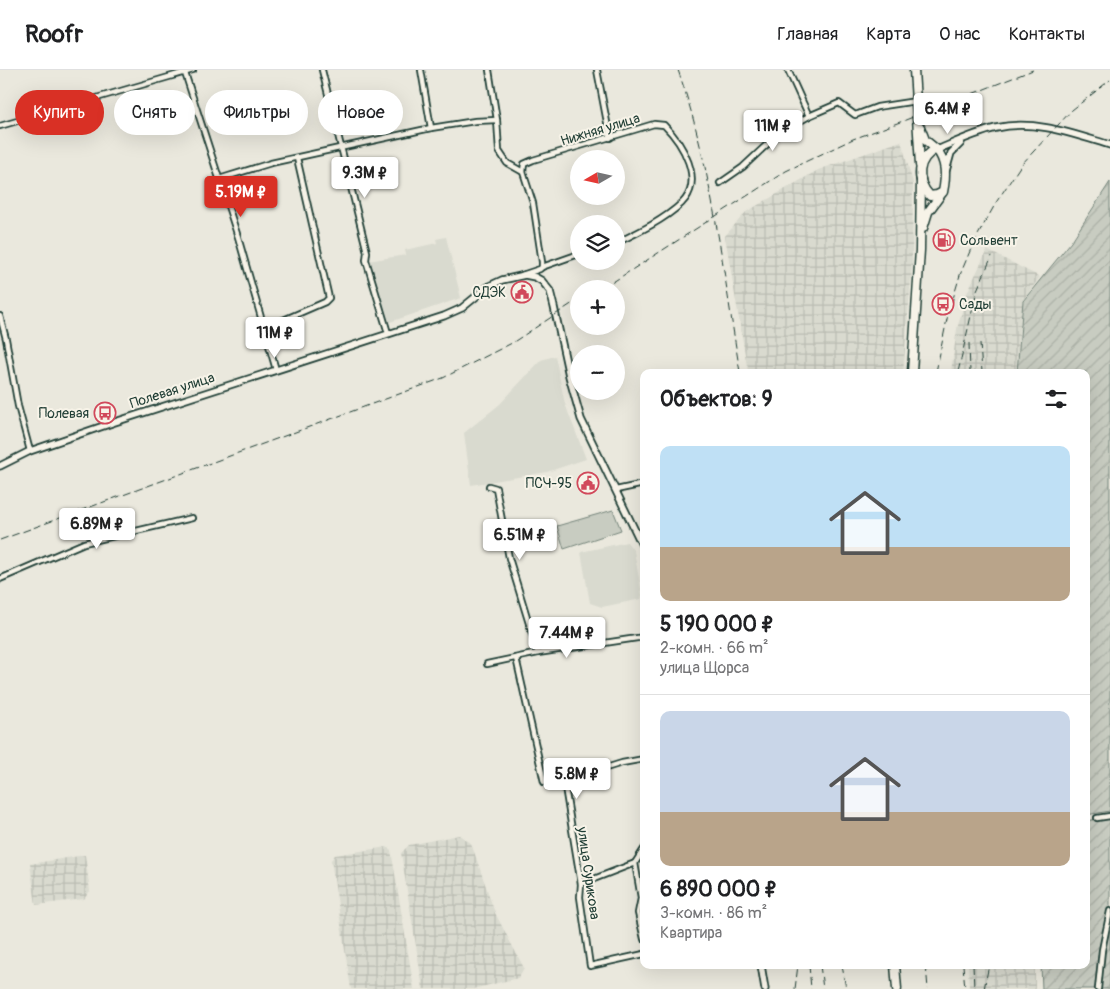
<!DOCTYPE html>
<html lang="ru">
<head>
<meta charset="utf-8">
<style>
  :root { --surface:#fff; --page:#f6f6f6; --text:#202124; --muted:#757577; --line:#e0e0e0; --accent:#d93025 }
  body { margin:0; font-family:Pangolin,sans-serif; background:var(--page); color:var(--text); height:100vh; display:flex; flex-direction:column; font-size:19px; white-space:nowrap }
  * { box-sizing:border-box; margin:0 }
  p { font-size:16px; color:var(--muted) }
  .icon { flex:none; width:28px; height:28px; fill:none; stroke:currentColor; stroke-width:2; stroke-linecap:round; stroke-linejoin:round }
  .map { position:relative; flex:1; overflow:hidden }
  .sheet { position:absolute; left:640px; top:299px; width:450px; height:600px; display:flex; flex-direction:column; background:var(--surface); border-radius:10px; box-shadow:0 5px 20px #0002 }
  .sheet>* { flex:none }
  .top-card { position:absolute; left:15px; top:20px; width:475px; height:45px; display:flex; gap:10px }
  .needle { width:32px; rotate:261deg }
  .fabs { position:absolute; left:570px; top:80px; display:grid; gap:10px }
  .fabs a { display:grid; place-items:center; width:55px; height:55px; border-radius:50%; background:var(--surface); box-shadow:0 5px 20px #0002; font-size:25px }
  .price { position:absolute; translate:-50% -42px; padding:0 11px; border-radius:5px; background:#fff; color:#222; font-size:16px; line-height:32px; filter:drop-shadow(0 1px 2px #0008) }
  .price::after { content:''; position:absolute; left:50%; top:30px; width:15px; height:11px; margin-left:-8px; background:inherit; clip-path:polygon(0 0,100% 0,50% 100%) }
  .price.on { background:var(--accent); color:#fff }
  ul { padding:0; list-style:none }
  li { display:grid; align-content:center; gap:10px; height:265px; padding:0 20px }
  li+li { border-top:1px solid var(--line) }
  li span { display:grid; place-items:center; height:155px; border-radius:10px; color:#555 }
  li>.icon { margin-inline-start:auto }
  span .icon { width:90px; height:90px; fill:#fffc; stroke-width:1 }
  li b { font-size:21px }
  h2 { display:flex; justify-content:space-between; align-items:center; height:60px; padding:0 20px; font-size:21px }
  .pill { padding:0 18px; border-radius:22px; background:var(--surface); box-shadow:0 5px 20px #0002; font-size:18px; line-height:45px }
  .pill.on { background:var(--accent); color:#fff }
  header { display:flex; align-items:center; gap:30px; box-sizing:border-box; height:70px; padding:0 25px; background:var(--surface); border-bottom:1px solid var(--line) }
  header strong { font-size:24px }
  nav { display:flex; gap:28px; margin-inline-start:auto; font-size:18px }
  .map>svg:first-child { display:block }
  .built { fill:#d9dacf }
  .industrial { fill:url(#industrial-grid) }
  .green { fill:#c8ccc1; stroke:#74847a }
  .garden { fill:url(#garden-furrows); stroke:#74847a }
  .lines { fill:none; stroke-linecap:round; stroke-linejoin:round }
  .street-casing { stroke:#1f3d34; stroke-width:8 }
  .secondary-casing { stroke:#1f3d34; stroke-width:9 }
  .highway-casing { stroke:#1f3d34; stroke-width:11 }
  .street { stroke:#f7f3e8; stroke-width:4.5 }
  .secondary { stroke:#f7f3e8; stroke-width:5.5 }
  .highway { stroke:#f7f3e8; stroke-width:8 }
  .rail { stroke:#1f3d34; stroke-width:1; stroke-dasharray:8 4; stroke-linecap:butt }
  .labels { text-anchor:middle; stroke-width:4; stroke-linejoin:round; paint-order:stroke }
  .street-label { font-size:14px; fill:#1f3d34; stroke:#f7f3e8 }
  .poi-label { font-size:14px; fill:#1f3d34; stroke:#f7f3e8; text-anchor:end }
</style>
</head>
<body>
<header>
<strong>Roofr</strong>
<nav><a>Главная</a><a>Карта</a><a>О нас</a><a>Контакты</a></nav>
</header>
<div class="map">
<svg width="1110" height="919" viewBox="0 0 1110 919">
  <defs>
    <pattern id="industrial-grid" width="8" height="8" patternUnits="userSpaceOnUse" patternTransform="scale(1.25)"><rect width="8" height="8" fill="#d9dacf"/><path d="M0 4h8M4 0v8" fill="none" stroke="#babcb2"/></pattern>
    <pattern id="garden-furrows" width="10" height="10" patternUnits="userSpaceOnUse" patternTransform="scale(1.25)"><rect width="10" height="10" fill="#c8ccc1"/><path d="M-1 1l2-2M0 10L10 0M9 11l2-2" fill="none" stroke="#abb0a6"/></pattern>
  </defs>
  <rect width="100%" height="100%" fill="#eae8dd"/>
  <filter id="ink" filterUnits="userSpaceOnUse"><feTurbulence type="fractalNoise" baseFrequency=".02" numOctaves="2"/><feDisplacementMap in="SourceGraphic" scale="10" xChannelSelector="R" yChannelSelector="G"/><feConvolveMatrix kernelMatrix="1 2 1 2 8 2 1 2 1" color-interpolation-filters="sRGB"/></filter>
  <g filter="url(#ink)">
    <g class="built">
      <path d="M446 167 461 228 387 253 368 191 406 185 405 180 437 173 436 169Z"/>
      <path d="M555 286 565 334 586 389 547 402 471 415 464 363 500 334 541 290Z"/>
      <path d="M627 472 634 481 642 525 641 529 602 537 590 533 581 482Z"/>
    </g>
    <g class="industrial">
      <path d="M901 71 913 113 912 199 903 302H748L725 166 746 142 818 100Z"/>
      <path d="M987 180 1040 207 1023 230 1016 302H951L957 259 967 223Z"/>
      <path d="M459 765 471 773 495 843 524 898 518 908 473 919H423L401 783 409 775Z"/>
      <path d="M387 777 391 780 414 919H351L331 790 335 785Z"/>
      <path d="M85 785 90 821 84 829 36 835 30 794Z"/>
      <path d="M968 895H1035V919H969Z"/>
    </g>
    <path class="green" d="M613 440 621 460 564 479 557 456Z"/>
    <g class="garden">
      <path d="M1110 112V741L1086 745V302H1017L1023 231 1071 172Z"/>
      <path d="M1110 747V919H1042L1041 895H1086V751Z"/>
    </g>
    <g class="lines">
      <g class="street-casing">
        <g id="street">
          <path d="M322 0 367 182 366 190 388 263"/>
          <path d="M421 0 431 58"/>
          <path d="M489 0 497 50 499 81 507 93 523 102 533 133 542 192V197L540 199 522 205"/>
          <path d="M597 0 610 68"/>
          <path d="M788 0 809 46"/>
          <path d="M185 3 238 167 276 300"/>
          <path d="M0 56 193 0"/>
          <path d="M523 102 524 94 533 90 654 54 664 55C682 73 705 110 682 133 664 150 639 162 616 173"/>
          <path d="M219 109 271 93 431 58 475 51 497 50"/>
          <path d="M720 113 743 97 776 66 790 57 809 46 839 33 855 45 858 44 877 37 916 31"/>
          <path d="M542 197 579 184"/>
          <path d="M0 246 6 269 18 336 30 381"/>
          <path d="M265 258 325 232 329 228 297 88"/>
          <path d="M489 416 496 418 509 488 538 583"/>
          <path d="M616 420 644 414"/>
          <path d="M0 509 84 473 192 448"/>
          <path d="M516 588 544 712 564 711 581 814 580 827 590 896 644 884"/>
          <path d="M487 594 538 583 644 567"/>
          <path d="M564 711 622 693 644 689"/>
          <path d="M1097 748 1110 746"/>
          <path d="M635 793 641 828 638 843 644 869"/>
          <path d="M581 814 635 793 644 779"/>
          <path d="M1098 919 1102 880 1110 841"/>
        </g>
      </g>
      <g class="secondary-casing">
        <g id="secondary">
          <path d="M937 80C956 72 975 63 996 58 1034 49 1073 64 1110 75"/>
          <path d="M946 101 951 83 961 73"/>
          <path d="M0 396 30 381 115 352 444 246 462 238 489 216 502 210 525 205 535 207 542 211 550 221 554 237 569 306 581 349 644 479"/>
          <path d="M761 895 765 919"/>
        </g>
      </g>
      <g class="highway-casing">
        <g id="highway">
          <path d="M914 0 920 95"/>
          <path d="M920 57 925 70 936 79"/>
          <path d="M936 79C947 91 946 107 943 122L937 125 930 126C915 110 917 89 936 79Z"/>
          <path d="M923 158 928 142 942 123"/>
          <path d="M912 302 920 180 921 109"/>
          <path d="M895 895 897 919"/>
        </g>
      </g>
      <use href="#street" class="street"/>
      <use href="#secondary" class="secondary"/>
      <use href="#highway" class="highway"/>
      <g class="rail">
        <path d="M678 0C712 97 723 201 740 302"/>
        <path d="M602 219 786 101 853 69 903 51 1033 0"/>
        <path d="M969 273 970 302"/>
        <path d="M980 273 982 302"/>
        <path d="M936 302 947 249 960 205 973 174 997 131 1021 95 1072 40 1110 10"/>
        <path d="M958 302 977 220 992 186"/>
        <path d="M0 470 443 308 512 273 579 229"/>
        <path d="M809 895 811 919"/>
        <path d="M820 895 823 919"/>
        <path d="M842 895 846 919"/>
        <path d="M926 895 928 919"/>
        <path d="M963 895 965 919"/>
        <path d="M973 895 974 919"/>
        <path d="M795 919 798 895"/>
        <path d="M984 919 989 895"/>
      </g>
    </g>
  </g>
  <defs>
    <g id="fuel-ring" transform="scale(1.125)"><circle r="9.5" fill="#f7f3e8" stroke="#d1495b" stroke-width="1.5"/><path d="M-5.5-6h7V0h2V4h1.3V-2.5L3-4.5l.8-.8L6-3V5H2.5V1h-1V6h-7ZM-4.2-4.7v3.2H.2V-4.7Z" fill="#d1495b"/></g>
    <g id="civic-ring" transform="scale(1.125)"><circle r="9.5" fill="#f7f3e8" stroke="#d1495b" stroke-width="1.5"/><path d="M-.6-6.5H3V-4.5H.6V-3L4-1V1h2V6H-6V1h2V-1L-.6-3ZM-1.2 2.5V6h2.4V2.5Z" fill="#d1495b"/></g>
    <g id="bus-ring" transform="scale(1.125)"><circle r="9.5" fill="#f7f3e8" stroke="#d1495b" stroke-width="1.5"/><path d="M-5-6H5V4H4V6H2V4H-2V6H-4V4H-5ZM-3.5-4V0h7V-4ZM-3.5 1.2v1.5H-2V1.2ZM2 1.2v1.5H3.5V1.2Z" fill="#d1495b"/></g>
  </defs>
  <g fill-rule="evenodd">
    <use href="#fuel-ring" x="944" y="170"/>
    <use href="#civic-ring" x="522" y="222"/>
    <use href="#bus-ring" x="943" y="234"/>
    <use href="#bus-ring" x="105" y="343"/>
    <use href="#civic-ring" x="588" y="413"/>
  </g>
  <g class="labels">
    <g class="street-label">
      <text transform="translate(600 59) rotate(-17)" y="5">Нижняя улица</text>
      <text transform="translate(172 320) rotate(-18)" y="5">Полевая улица</text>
      <text transform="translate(589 803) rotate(82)" y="5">улица Сурикова</text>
    </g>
    <g class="poi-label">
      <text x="960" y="175" text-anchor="start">Сольвент</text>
      <text x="506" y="227">СДЭК</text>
      <text x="959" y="239" text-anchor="start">Сады</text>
      <text x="89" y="348">Полевая</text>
      <text x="572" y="418">ПСЧ-95</text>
    </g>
  </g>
</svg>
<div class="fabs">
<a><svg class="needle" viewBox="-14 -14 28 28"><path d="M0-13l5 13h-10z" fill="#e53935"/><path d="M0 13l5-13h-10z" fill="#757577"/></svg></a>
<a><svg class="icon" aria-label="layers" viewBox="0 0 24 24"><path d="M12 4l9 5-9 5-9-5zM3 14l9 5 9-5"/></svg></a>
<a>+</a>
<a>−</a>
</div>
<b class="price" style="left:948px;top:65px">6.4M ₽</b>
<b class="price" style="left:773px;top:82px">11M ₽</b>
<b class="price" style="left:365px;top:129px">9.3M ₽</b>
<b class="price on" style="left:241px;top:148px">5.19M ₽</b>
<b class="price" style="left:275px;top:289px">11M ₽</b>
<b class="price" style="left:97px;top:480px">6.89M ₽</b>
<b class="price" style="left:520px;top:491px">6.51M ₽</b>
<b class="price" style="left:567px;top:589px">7.44M ₽</b>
<b class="price" style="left:577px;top:730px">5.8M ₽</b>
<div class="top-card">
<a class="pill on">Купить</a>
<a class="pill">Снять</a>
<a class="pill">Фильтры</a>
<a class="pill">Новое</a>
</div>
<section class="sheet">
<h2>Объектов: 9<svg class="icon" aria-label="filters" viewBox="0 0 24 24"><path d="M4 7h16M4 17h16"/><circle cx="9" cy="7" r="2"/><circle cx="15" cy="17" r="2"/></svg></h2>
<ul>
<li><span style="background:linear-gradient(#bfe0f5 65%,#b9a48a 0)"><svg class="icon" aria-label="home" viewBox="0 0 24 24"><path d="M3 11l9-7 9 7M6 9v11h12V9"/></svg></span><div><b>5 190 000 ₽</b><p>2-комн. · 66 m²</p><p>улица Щорса</p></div></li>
<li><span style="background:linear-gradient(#c9d6e8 65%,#b9a48a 0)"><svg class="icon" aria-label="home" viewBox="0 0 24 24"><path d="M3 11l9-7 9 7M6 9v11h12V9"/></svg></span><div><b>6 890 000 ₽</b><p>3-комн. · 86 m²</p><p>Квартира</p></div></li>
</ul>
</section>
</div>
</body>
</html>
